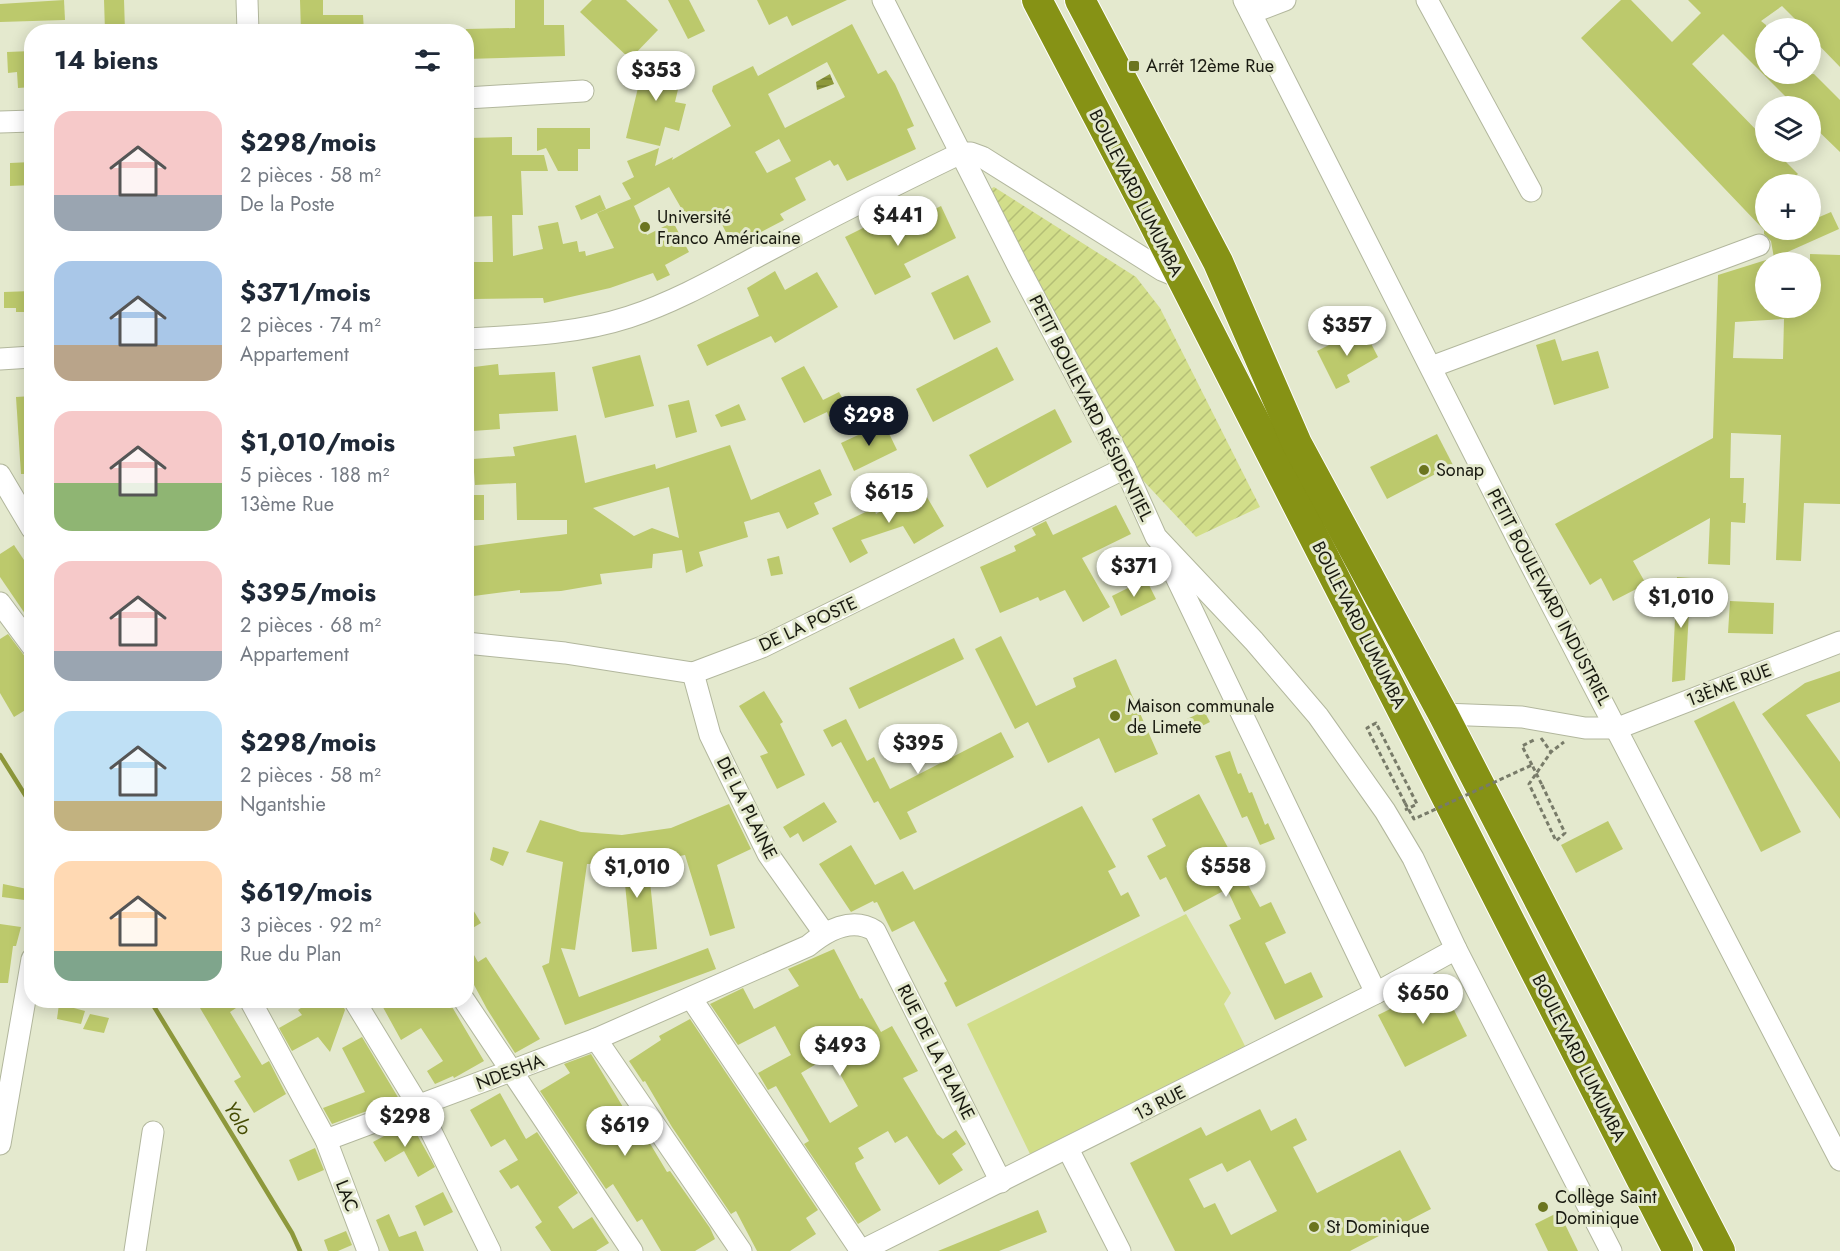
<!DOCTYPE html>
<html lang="fr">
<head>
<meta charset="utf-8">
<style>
  :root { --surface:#fff; --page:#f6f6f7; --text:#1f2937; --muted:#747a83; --accent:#111827 }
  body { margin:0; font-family:Jost,sans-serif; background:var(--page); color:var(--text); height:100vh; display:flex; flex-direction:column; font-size:22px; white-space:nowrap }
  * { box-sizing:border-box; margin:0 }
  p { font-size:20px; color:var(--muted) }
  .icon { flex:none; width:33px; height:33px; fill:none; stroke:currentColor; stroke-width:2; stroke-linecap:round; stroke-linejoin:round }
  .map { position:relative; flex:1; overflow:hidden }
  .details { position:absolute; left:24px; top:24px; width:450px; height:984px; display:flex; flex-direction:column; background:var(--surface); border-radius:24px; box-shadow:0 3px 15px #0003 }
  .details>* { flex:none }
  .buttons { position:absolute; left:1755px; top:18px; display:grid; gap:12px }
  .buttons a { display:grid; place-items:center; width:66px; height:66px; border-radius:50%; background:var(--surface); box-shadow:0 3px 15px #0003; font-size:30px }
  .price { position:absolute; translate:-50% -51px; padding:0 14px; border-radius:21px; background:#fff; color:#222; font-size:20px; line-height:39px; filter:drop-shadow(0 2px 3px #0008) }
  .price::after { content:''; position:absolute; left:50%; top:36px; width:18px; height:14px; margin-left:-9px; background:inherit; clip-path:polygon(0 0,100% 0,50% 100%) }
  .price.selected { background:var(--accent); color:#fff }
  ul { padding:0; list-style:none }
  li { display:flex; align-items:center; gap:18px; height:150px; padding:0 30px }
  li span { display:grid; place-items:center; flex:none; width:168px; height:120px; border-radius:18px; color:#555 }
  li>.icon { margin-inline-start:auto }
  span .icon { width:72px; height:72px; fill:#fffc; stroke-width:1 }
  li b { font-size:26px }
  h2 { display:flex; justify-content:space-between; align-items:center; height:72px; padding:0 30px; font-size:26px }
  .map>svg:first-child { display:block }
  .garden { fill:url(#garden-furrows) }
  .pitch { fill:#d2de8a }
  .water { fill:url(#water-rules) }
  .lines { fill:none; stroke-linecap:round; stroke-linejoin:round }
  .stream { stroke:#8d983b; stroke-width:4.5 }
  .building { fill:#bcc96c; fill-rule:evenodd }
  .minor-casing { stroke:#b2b79d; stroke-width:23 }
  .highway-casing { stroke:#fff; stroke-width:32 }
  .path { stroke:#787b69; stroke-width:3; stroke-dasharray:4.5 3; stroke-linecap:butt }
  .minor { stroke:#fff; stroke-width:21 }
  .highway { stroke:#869215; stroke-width:30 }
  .path-bridge { stroke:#787b69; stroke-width:3; stroke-dasharray:4.5 3; stroke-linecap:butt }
  .poi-dot { fill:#6b751f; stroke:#e4e9ce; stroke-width:2 }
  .labels { text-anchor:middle; stroke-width:6; stroke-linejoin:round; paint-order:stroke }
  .poi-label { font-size:18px; fill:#191a10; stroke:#e4e9ce; text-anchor:start }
  .street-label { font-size:18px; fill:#191a10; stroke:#e4e9ce }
  .water-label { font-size:20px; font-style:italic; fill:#464d03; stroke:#e4e9ce }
</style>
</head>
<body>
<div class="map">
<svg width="1840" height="1251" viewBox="0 0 1840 1251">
  <defs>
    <pattern id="garden-furrows" width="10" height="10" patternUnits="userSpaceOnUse" patternTransform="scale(1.5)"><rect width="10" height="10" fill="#d2de8a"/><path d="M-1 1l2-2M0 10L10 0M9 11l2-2" fill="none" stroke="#b4be76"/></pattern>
    <pattern id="water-rules" width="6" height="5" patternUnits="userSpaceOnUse" patternTransform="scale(1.5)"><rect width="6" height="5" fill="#8d983b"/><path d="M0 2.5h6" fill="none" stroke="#727b30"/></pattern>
  </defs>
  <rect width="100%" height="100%" fill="#e4e9ce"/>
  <path class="garden" d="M994 187 1136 277 1160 308 1260 507 1196 537 1137 474 985 192Z"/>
  <path class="pitch" d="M1186 914 1231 993 1224 1004 1245 1046 1030 1154 967 1024Z"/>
  <path class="water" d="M830 74 834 84 817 90 816 82Z"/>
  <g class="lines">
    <g class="stream">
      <path d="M0 755 32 806"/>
      <path d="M150 1000 292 1233 300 1251"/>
    </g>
  </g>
  <g class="building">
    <path d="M64 0 65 20 0 22V4Z"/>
    <path d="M104 0H124L125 32H105Z"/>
    <path d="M300 0H323V15H363L364 32H301Z"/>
    <path d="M515 0H544V25H564L565 56 466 59V29L515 28Z"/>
    <path d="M592 0H626L658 30 630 59 580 12Z"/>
    <path d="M668 0H689L705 31 688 39Z"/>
    <path d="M757 0H847L792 26 787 16 769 25Z"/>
    <path d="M1621 0H1631L1672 42 1701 13 1688 0H1840V67L1810 36V28H1804L1782 6 1761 21 1766 25V74H1814L1840 100V152L1810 123V106H1795L1723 34 1692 64 1766 140V152H1776L1798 174 1787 184H1766V230H1810V221L1831 212 1839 229 1774 258 1771 241 1764 234V230L1581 38Z"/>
    <path d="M852 24 878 74 886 70 895 84 914 126 907 129 916 149 847 181 838 164 834 166 830 160 795 178 806 200 780 214 784 220 738 244 735 237 730 240 715 211 691 225 669 187 634 206 633 204 647 235 673 222 689 252 665 265 670 275 657 281 653 273 610 288 544 303 543 298 473 299 472 262H493L492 216 466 217V194L470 193 468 138 512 137V155H544L548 171H521L523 215H512L513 256 543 249 538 226 558 222 563 244 577 241 579 252 585 251 586 256 614 248 597 213 631 199 622 183 634 177 627 161 659 148 655 166 673 157 672 160 731 126 712 91 713 86 753 66 758 76ZM827 62 845 97 785 128 768 94ZM779 139 791 161 767 173 755 152Z"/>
    <path d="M32 51V87L18 88 17 72 8 73 7 52Z"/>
    <path d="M668 53 680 81 675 102 686 104 679 131 665 127 660 146 626 138 642 71 638 66Z"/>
    <path d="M537 128H590V149H578V171H558L546 148 537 151Z"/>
    <path d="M32 162V185L10 186V163Z"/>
    <path d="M600 195 606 209 581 220 575 206Z"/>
    <path d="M941 206 956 238 904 264 911 277 875 295 845 237 881 219 888 232Z"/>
    <path d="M1810 254 1840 255V504L1804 503 1801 561 1776 560 1781 435 1731 433 1730 478H1744L1743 503H1746L1745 523 1731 522 1730 565 1708 564 1710 518 1633 561 1646 584 1613 601 1601 578 1590 585 1555 524 1713 438 1718 275 1766 260 1765 308H1810ZM1784 319 1783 359 1733 358 1735 322Z"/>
    <path d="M775 271 785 290 817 272 838 307 775 343 771 336 707 366 697 345 759 316 747 288Z"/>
    <path d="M968 275 991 322 954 340 931 293Z"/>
    <path d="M32 291V312H16V308H4V292Z"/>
    <path d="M1363 328 1378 357 1347 375 1350 382 1336 389 1317 351Z"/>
    <path d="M1555 339 1562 361 1598 351 1609 388 1554 405 1536 345Z"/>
    <path d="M997 347 1014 380 933 422 916 389Z"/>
    <path d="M640 355 654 406 605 418 592 367Z"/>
    <path d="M498 364 499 375 555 372 558 411 499 414 500 429 473 431 466 368Z"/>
    <path d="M804 366 823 400 839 392 848 408 829 417 827 412 804 423 781 378Z"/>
    <path d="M32 396V474H21L16 397Z"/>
    <path d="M689 400 697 432 676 438 668 405Z"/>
    <path d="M739 404 746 420 721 427 715 415Z"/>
    <path d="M1055 409 1072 442 987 488 969 455Z"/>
    <path d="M884 423 897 450 854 471 841 443Z"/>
    <path d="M1437 434 1453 465 1387 499 1370 467Z"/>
    <path d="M576 435 585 483 655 464 656 469 730 445 751 500 820 469 832 495 814 503 819 514 787 529 779 512 744 522 748 537 699 552 703 566 686 573 682 550 653 554 652 568 600 574 602 584 561 591 520 593V590L466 597V547L567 534V520H517L516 483 475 485 473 459 515 456 513 447ZM669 487 679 538 652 528 634 536 593 508Z"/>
    <path d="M921 487 944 526 914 544 903 526 861 540 868 553 850 563 832 528 874 508 876 514Z"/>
    <rect x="466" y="495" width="18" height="25"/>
    <path d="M1116 505 1131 534 1082 558 1110 607 1083 622 1065 590 1040 601 1038 597 1000 613 980 567 1016 551 1014 546 1036 535 1032 528 1046 521 1053 535Z"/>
    <path d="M14 545 32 572V624L0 577V554Z"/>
    <path d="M779 556 783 574 771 576 767 559Z"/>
    <path d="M1677 577 1691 578 1685 680 1672 682Z"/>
    <path d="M1146 579 1156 599 1121 616 1112 596Z"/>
    <path d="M1730 601 1774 603 1773 634 1728 633Z"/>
    <path d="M8 634 32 666V706L14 717 0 693V639Z"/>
    <path d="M1001 636 1036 706 1076 687 1073 678 1116 659 1158 754 1115 773 1099 738 1048 763 1028 722 1015 729 975 649Z"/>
    <path d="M954 638 964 659 859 709 849 688Z"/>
    <path d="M1840 671V702L1806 715 1840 762V819L1762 714 1805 683Z"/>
    <path d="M764 691 783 722 780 724 805 775 777 789 760 756 768 753 739 706Z"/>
    <path d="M1734 701 1801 832 1761 852 1694 721Z"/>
    <path d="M1204 711 1210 722 1192 731 1187 719Z"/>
    <path d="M846 719 867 761 874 757 890 789 1001 732 1014 757 907 812 917 832 900 840 878 801 874 803 841 742 832 747 823 730Z"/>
    <path d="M1230 751 1238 774 1241 773 1249 793 1252 792 1265 825 1268 823 1275 839 1260 845 1247 816 1242 818 1215 756Z"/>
    <path d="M1199 794 1260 907 1271 902 1286 933 1265 943 1285 984 1311 972 1323 997 1275 1020 1229 925 1241 919 1227 889 1184 912 1166 877 1160 880 1147 856 1166 846 1152 819Z"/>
    <path d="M824 802 837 822 803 842 798 833 790 838 783 827Z"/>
    <path d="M729 804 751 849 717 865 735 928 710 936 685 855 648 862 657 949 632 952 623 865 587 864 575 950 561 948 579 997 708 948 716 969 565 1025 542 966 549 963 563 862 526 852 540 820 581 832 622 835 671 828Z"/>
    <path d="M1082 806 1116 867 1108 871 1121 896 1128 892 1140 916 956 1007 944 983 947 981 914 921 892 932 877 902 874 903 873 901 851 912 819 864 851 845 875 885 903 871 914 890Z"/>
    <path d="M1608 821 1623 849 1576 873 1561 845Z"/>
    <path d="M493 847 509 852 503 866 490 860Z"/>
    <path d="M3 884 32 890V901L2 897Z"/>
    <path d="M466 898 481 923 466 932Z"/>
    <path d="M0 924 21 927 16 946H13L8 983H0Z"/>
    <path d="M466 941 478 962 486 957 540 1039 515 1053 487 1009 466 970Z"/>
    <path d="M834 949 860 999 862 998 881 1032 892 1026 918 1071 903 1078 937 1134 943 1139 956 1130 966 1144 952 1154 963 1170 939 1185 907 1136 895 1143 888 1131 858 1148 864 1158 855 1163 857 1169 881 1210 858 1224 804 1144 809 1141 776 1086 768 1090 758 1073 791 1055 775 1026 738 1045 710 1004 743 988 754 1009 799 986 788 969ZM830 1056 858 1106 830 1123 801 1073Z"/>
    <path d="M1441 984 1467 1036 1405 1067 1378 1015Z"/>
    <path d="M211 1000H237L239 1006 230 1012 262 1065 269 1061 286 1094 254 1113 234 1081 241 1077 200 1008Z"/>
    <path d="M312 1000H341L345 1010 330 1052 318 1037 292 1051 279 1028 302 1015 298 1010Z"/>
    <path d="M379 1000H448L484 1061 454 1078 453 1076 435 1084 427 1071 443 1061 421 1028 401 1040Z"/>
    <path d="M59 1004 85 1011 81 1024 57 1019Z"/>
    <path d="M90 1014 109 1018 104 1033 83 1029Z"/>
    <path d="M690 1019 818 1210 806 1218 816 1234 790 1251H757L736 1211 731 1214 672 1127 645 1081 643 1082 629 1061 661 1040 659 1036Z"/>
    <path d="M362 1037 399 1099 332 1124 323 1108 365 1092 342 1048Z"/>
    <path d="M591 1054 635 1127 639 1125 667 1172 670 1171 710 1228 715 1239 695 1251H661L642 1219 637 1222 613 1184 606 1189 540 1091 570 1073 564 1064Z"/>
    <path d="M500 1093 526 1139 537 1132 578 1193 558 1207 573 1229 592 1217 609 1243 596 1251H551L535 1227 542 1222 518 1185 511 1189 499 1171 518 1160 505 1139 491 1147 470 1110Z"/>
    <path d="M1260 1109 1271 1131 1296 1118 1307 1140 1293 1147 1317 1193 1400 1150 1431 1209 1350 1251H1175L1130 1163 1201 1127 1206 1136ZM1250 1160 1277 1211 1231 1235 1215 1203 1204 1208 1189 1179 1222 1163 1227 1172Z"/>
    <path d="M410 1122 435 1167 418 1177 404 1151 385 1162 373 1142Z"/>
    <path d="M315 1148 324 1170 298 1181 289 1160Z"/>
    <path d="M443 1192 453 1212 424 1226 415 1206Z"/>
    <path d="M1038 1210 1047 1232 999 1251H938Z"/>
    <path d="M1559 1212 1578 1251H1548L1535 1224Z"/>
    <path d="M389 1214 399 1237 416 1231 424 1251H389L376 1220Z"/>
    <path d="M346 1231 352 1245 338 1251H328L324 1240Z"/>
  </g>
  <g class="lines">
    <g class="minor-casing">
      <g id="minor">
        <path d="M247 0 248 32"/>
        <path d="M883 0 1018 266 1125 468 1156 537 1254 641 1318 716 1385 811 1413 858 1456 949 1611 1251"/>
        <path d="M1244 0 1519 542 1840 1160"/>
        <path d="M1427 0 1531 191"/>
        <path d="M1251 13 1285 0"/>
        <path d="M466 98 583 91"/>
        <path d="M0 122 32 121"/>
        <path d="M466 339C521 336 577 334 629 317 681 300 729 271 777 246 838 213 899 183 961 153H971L982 157 1162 270 1179 277"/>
        <path d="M0 359 32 357"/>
        <path d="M1431 367 1759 245"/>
        <path d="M0 475 32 529"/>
        <path d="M1166 556 1376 993"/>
        <path d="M0 603 32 646"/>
        <path d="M466 643 565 653 693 673 762 647 1125 468"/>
        <path d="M693 673 710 735 768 854 824 933"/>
        <path d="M1443 714 1522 717 1585 728H1618L1840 642"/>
        <path d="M691 998 861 1251"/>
        <path d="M250 1000 326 1140 368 1251"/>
        <path d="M354 1000 418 1105 490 1251"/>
        <path d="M464 1000 632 1251"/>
        <path d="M596 1039 741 1251"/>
        <path d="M326 1140 596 1039 808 946C826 931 852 916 875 931L1001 1182"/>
        <path d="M0 1144 32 959"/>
        <path d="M1068 1149 1120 1251"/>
        <path d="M135 1251 153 1132"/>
        <path d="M861 1251 1376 993 1456 949"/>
      </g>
    </g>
    <g class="highway-casing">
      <g id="highway">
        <path d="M1037 0 1146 208 1678 1251"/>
        <path d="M1080 0 1218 262 1297 444 1443 714 1720 1251"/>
      </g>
    </g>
    <g class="path">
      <path d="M1541 738 1551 752"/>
      <path d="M1532 765 1522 746 1536 739"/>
      <path d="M1542 785 1565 833 1556 841 1529 784 1551 752 1564 742"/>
      <path d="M1405 803 1367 728 1376 723 1417 804 1405 810"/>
    </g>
    <use href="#minor" class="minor"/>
    <use href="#highway" class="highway"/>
    <path class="path-bridge" d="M1405 803 1414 819 1532 765 1542 785"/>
  </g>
  <g class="poi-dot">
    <rect x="1128" y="60" width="12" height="12" rx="3"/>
    <circle cx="645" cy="227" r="6"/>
    <circle cx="1424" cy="470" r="6"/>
    <circle cx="1115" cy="716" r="6"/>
    <circle cx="1543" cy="1207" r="6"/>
    <circle cx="1314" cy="1227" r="6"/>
  </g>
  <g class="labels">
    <g class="poi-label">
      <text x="1146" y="72">Arrêt 12ème Rue</text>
      <text x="657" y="223">Université<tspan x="657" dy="21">Franco Américaine</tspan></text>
      <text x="1436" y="476">Sonap</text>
      <text x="1127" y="712">Maison communale<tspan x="1127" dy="21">de Limete</tspan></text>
      <text x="1555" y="1203">Collège Saint<tspan x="1555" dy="21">Dominique</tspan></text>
      <text x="1326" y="1233">St Dominique</text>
    </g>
    <g class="street-label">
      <text transform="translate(1136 193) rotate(63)" y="6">BOULEVARD LUMUMBA</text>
      <text transform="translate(1091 408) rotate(63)" y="6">PETIT BOULEVARD RÉSIDENTIEL</text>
      <text transform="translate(1549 597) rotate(62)" y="6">PETIT BOULEVARD INDUSTRIEL</text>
      <text transform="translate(808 624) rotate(-25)" y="6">DE LA POSTE</text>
      <text transform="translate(1359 625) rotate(63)" y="6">BOULEVARD LUMUMBA</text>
      <text transform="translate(1729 685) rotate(-21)" y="6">13ÈME RUE</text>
      <text transform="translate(747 808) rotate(63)" y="6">DE LA PLAINE</text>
      <text transform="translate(936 1052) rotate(63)" y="6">RUE DE LA PLAINE</text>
      <text transform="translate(1579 1058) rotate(63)" y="6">BOULEVARD LUMUMBA</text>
      <text transform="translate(510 1072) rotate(-20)" y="6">NDESHA</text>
      <text transform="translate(1160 1103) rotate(-27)" y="6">13 RUE</text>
      <text transform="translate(347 1196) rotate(68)" y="6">LAC</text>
    </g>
    <g class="water-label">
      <text transform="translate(238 1118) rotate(59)" y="7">Yolo</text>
    </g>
  </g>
</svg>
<div class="buttons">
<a><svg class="icon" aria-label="locate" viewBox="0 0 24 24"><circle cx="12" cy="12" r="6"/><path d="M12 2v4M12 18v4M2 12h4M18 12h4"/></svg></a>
<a><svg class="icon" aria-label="layers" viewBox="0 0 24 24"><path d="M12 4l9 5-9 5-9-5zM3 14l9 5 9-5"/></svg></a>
<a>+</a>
<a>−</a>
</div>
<b class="price" style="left:656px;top:102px">$353</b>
<b class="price" style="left:898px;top:247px">$441</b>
<b class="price" style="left:1347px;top:357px">$357</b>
<b class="price selected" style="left:869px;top:447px">$298</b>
<b class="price" style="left:889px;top:524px">$615</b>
<b class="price" style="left:1134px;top:598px">$371</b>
<b class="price" style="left:1681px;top:629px">$1,010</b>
<b class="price" style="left:918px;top:775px">$395</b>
<b class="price" style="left:1226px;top:898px">$558</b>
<b class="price" style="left:637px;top:899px">$1,010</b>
<b class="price" style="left:1423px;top:1025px">$650</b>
<b class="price" style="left:840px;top:1077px">$493</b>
<b class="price" style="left:405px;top:1148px">$298</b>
<b class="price" style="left:625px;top:1157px">$619</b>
<section class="details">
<h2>14 biens<svg class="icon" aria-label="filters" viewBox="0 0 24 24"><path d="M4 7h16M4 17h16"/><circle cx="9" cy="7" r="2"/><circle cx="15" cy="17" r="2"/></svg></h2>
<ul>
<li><span style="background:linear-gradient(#f6c9c9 70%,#9aa5b1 0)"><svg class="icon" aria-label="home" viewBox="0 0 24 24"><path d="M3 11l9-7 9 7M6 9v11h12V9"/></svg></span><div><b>$298/mois</b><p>2 pièces · 58 m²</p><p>De la Poste</p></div></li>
<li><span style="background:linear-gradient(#a9c7e8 70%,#b9a48a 0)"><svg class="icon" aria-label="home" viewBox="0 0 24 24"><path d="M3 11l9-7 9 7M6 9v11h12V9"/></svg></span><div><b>$371/mois</b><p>2 pièces · 74 m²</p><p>Appartement</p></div></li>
<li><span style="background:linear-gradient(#f6c9c9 60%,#8fb573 0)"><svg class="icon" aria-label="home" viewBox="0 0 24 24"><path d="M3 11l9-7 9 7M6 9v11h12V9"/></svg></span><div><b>$1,010/mois</b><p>5 pièces · 188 m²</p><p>13ème Rue</p></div></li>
<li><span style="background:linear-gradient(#f6c9c9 75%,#9aa5b1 0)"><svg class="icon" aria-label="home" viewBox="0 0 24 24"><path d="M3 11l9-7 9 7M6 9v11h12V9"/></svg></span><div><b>$395/mois</b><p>2 pièces · 68 m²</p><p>Appartement</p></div></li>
<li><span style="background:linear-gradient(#bfe0f5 75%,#c2b280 0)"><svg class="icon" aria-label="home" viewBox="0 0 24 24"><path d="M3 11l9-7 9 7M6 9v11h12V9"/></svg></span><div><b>$298/mois</b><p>2 pièces · 58 m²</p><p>Ngantshie</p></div></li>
<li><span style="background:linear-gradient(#ffd9b3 75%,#7fa58c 0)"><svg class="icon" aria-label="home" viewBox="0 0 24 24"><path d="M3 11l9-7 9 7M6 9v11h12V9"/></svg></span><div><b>$619/mois</b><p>3 pièces · 92 m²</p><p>Rue du Plan</p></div></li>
</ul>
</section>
</div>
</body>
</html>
